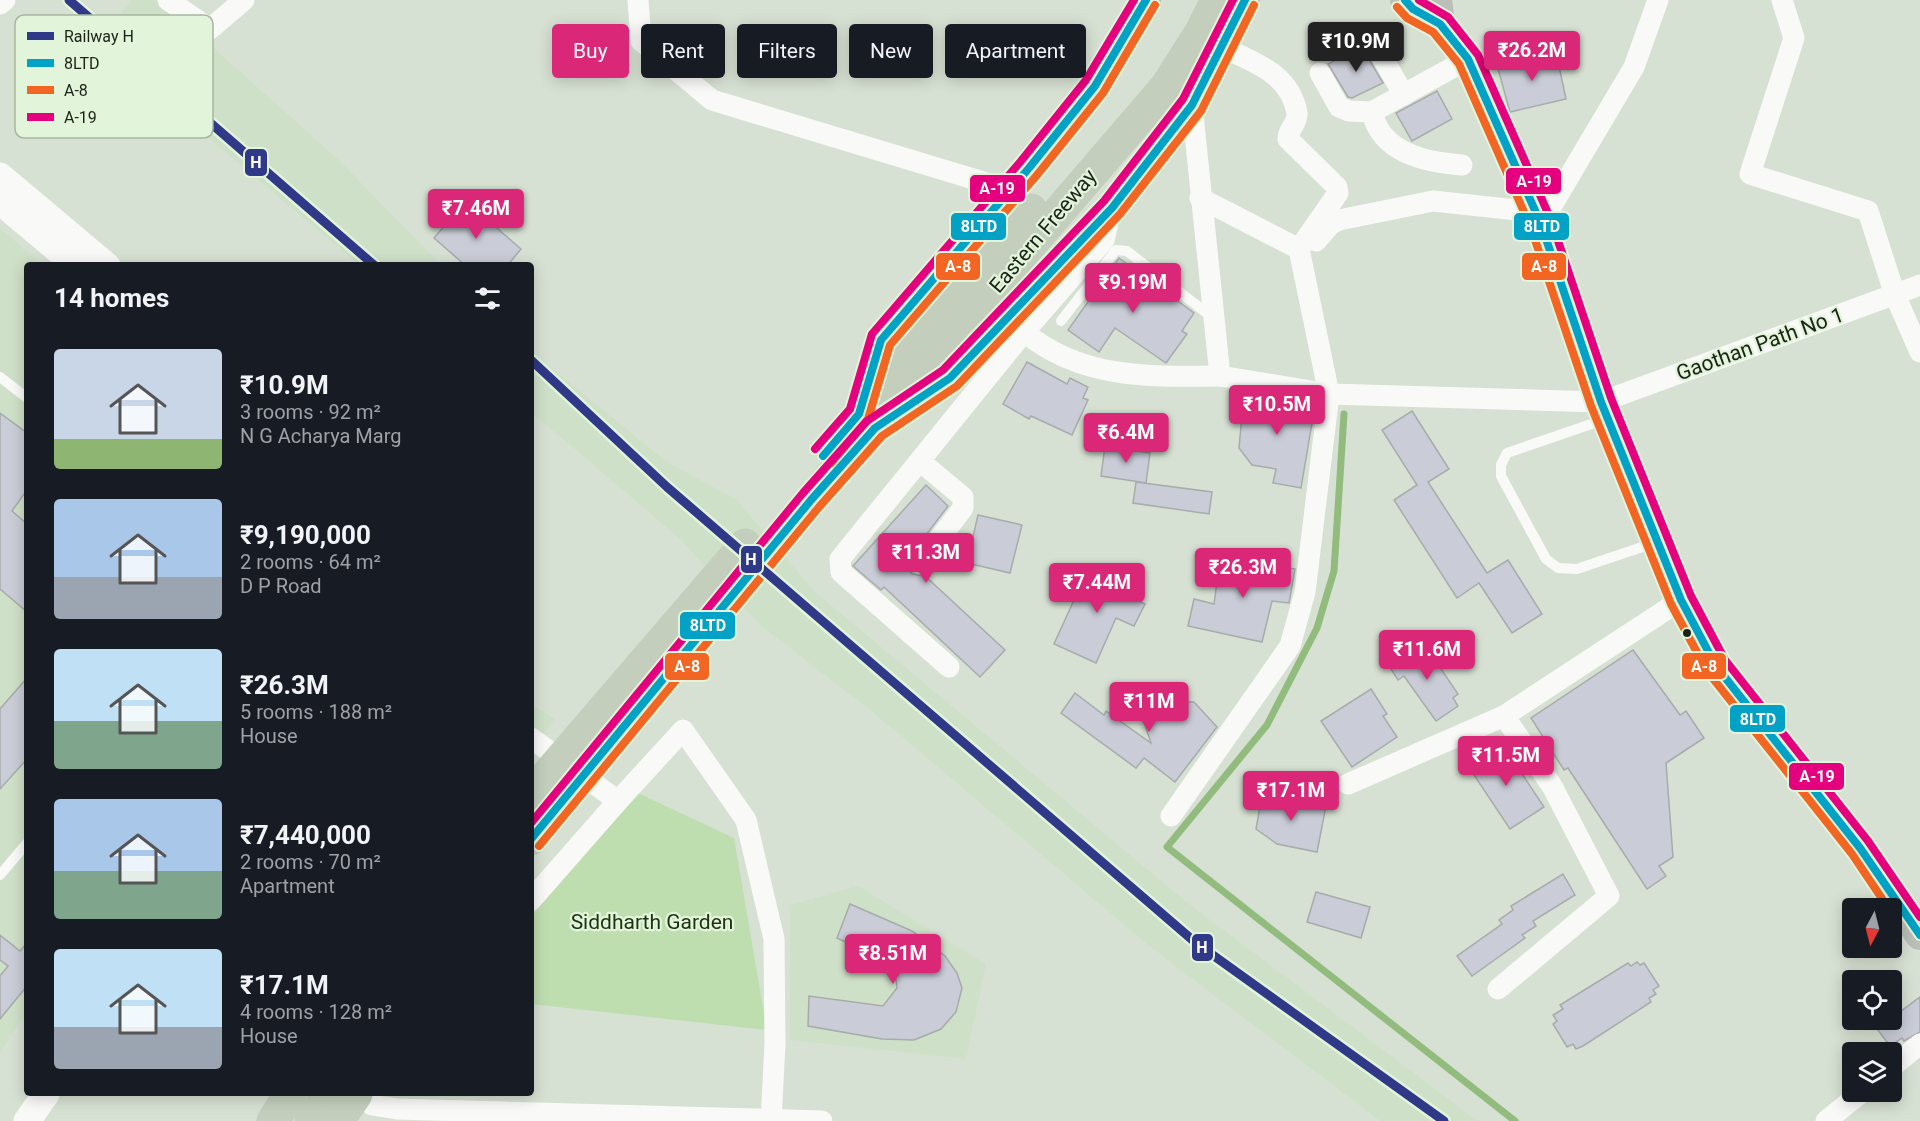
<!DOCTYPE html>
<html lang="en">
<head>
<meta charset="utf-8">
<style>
  :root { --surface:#171b24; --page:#20242c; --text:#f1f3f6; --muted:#9ea1a6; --accent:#db2777 }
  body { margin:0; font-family:Roboto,sans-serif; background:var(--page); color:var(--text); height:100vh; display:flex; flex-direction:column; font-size:22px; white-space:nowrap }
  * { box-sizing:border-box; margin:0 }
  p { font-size:20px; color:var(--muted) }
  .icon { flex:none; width:33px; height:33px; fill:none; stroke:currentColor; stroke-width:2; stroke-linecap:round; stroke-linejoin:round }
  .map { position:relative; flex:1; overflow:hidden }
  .sheet { position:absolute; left:24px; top:262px; width:510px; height:834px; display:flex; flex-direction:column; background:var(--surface); border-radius:6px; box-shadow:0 3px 15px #0003 }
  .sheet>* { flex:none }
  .hud { position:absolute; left:552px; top:24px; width:570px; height:54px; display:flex; gap:12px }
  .needle { width:39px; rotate:187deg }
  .controls { position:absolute; left:1842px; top:898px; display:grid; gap:12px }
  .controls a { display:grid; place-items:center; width:60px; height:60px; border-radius:6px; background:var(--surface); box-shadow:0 3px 15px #0003; font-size:30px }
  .price { position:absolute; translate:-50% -51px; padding:0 14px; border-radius:6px; background:var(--accent); color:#fff; font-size:20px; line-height:39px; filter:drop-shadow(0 2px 3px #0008) }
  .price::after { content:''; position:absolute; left:50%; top:36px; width:18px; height:14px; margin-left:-9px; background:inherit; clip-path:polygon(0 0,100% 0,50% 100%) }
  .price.selected { background:#222; color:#fff }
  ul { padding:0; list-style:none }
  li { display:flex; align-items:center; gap:18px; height:150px; padding:0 30px }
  li span { display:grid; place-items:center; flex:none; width:168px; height:120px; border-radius:6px; color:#555 }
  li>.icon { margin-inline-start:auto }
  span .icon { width:72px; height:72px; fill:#fffc; stroke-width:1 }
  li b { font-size:26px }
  h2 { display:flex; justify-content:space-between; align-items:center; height:72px; padding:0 30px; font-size:26px }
  .tag { padding:0 21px; border-radius:6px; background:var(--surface); box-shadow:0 3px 15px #0003; font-size:21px; line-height:54px }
  .tag.selected { background:var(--accent); color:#fff }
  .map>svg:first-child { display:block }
  .built { fill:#cfe0c8 }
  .green { fill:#bfdeb0 }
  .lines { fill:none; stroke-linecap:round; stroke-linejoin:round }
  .stream { stroke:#92bb7e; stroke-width:7 }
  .building { fill:#caccd7; stroke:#a7abaa; stroke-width:1.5 }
  .service { stroke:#f9faf8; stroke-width:10 }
  .minor { stroke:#f9faf8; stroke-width:21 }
  .tertiary { stroke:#f9faf8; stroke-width:27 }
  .secondary { stroke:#babfb8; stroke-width:30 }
  .motorway { stroke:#c3cebd; stroke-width:33 }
  .bus-1-casing { stroke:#e2f4da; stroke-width:12 }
  .bus-2-casing { stroke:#e2f4da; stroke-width:12 }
  .bus-3-casing { stroke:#e2f4da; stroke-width:12 }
  .bus-1 { stroke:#01a2c5; stroke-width:8 }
  .bus-2 { stroke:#f26522; stroke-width:8 }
  .bus-3 { stroke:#e5007d; stroke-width:8 }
  .rail-1-casing { stroke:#e2f4da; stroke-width:14 }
  .rail-1 { stroke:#303888; stroke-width:9 }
  .bus-dot { fill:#1b2218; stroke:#e2f4da; stroke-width:2 }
  .labels { text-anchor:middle; stroke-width:4.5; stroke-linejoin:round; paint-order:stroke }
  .street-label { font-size:21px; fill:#1b2218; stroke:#e2f4da }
  .park-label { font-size:21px; fill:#1c3211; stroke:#e2f4da }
  .key { fill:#e2f4da; stroke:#a6b5a0; stroke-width:1.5 }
  .key-label { font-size:16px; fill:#1b2218 }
  .line-badge { stroke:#e2f4da; stroke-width:2 }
  .badge-label { font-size:16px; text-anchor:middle; font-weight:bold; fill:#fff }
</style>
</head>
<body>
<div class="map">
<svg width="1920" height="1121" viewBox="0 0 1920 1121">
  <rect width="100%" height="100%" fill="#d7e1d3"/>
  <g class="built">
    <path d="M132 0H160L340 161 441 265H359L95 42Z"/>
    <path d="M0 228 42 265 27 266V1011L0 1053Z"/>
    <path d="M531 351 668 463 736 499 814 591 1184 900 1478 1121H1380L1148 945 874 713 761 626 679 538 531 412Z"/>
    <path d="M531 704 555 719 531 752Z"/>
    <path d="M858 886 986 964 966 1059 790 1040V905Z"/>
  </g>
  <path class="green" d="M638 793 734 838 767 1030 531 1004V917Z"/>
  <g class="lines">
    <path class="stream" d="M1344 414 1334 571 1317 628 1267 725 1167 847 1515 1121"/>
  </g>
  <g class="building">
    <path d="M1366 44 1367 56 1383 83 1352 98 1348 97 1328 64Z"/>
    <path d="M1556 52 1566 99 1510 112 1497 65Z"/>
    <path d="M1437 91 1452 119 1412 141 1396 113Z"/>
    <path d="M466 201 521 249 507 266H466L434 238Z"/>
    <path d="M1119 258 1194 313 1182 331 1187 334 1166 363 1115 328 1099 352 1068 330Z"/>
    <path d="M1027 362 1067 384 1070 378 1088 387 1083 398 1088 400 1072 435 1031 416 1029 419 1003 404Z"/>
    <path d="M1244 393 1315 405 1301 488 1273 483 1276 469 1252 465 1239 448Z"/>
    <path d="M1412 411 1449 469 1428 482 1487 573 1508 560 1542 614 1512 633 1479 583 1457 598 1394 500 1417 485 1382 430Z"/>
    <path d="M0 413 27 433V490L12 511 27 524V612L0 589Z"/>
    <path d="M1105 446 1150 453 1146 483 1101 476Z"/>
    <path d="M1136 482 1212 492 1209 514 1133 503Z"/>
    <path d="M926 485 948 506 914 551 893 546 908 560V568L912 574 925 576 1005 650 980 677 884 587 881 590 853 566Z"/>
    <path d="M978 515 1022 525 1010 573 967 563Z"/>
    <path d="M1220 559 1295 569 1289 603 1272 601 1262 642 1188 626 1194 599 1214 604Z"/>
    <path d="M1090 565 1132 584 1127 595 1145 604 1134 626 1116 618 1096 663 1054 644Z"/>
    <path d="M1423 642 1458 694 1453 698 1458 706 1436 721 1404 676 1398 680 1389 666Z"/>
    <path d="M1633 650 1680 715 1686 711 1704 738 1666 763 1673 857 1659 866 1666 876 1647 889 1568 768 1564 770 1531 718Z"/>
    <path d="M27 678V759L0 789V709Z"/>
    <path d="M1371 689 1387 714 1383 716 1397 737 1352 767 1321 721Z"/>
    <path d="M1075 693 1104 715 1106 711 1151 743 1137 701 1194 702 1217 727 1175 782 1144 758 1136 768 1061 713Z"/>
    <path d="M1503 745 1544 807 1510 829 1468 766Z"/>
    <path d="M1262 795 1326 806 1317 852 1277 844 1256 829Z"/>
    <path d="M1563 874 1575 895 1533 921 1536 926 1522 935 1525 938 1472 976 1457 956 1502 924 1499 920 1513 910 1511 906Z"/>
    <path d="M1316 892 1370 907 1361 938 1307 922Z"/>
    <path d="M850 904 912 931 945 956 957 973 962 988 956 1012 941 1029 914 1040 882 1039 808 1026 809 996 883 1006 897 988 894 964 837 938Z"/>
    <path d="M0 935 20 951 27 943V986L0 1019V976L8 966 0 960Z"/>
    <path d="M1637 962 1640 965 1644 963 1659 986 1653 990 1656 994 1649 998 1651 1002 1583 1046 1576 1049 1573 1044 1567 1047 1553 1024 1557 1021 1553 1015 1563 1009 1560 1005 1628 963 1631 966Z"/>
    <path d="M1920 997V1032L1904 1041 1902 1038 1890 1046 1877 1029Z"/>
  </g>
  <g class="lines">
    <g class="service">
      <path d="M1061 321 1116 250 1127 251 1213 318"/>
      <path d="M0 377 27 398"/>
      <path d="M1606 419 1507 453 1501 465V476L1546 559 1558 568 1577 569 1657 542"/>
      <path d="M0 875 27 843"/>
    </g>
    <g class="minor">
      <path d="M168 0 210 29 244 0"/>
      <path d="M638 0 641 41 712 100 1010 190"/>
      <path d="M1782 0 1794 38 1750 174 1868 211 1895 295 1920 352"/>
      <path d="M0 4 5 0"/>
      <path d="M1378 50 1404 95"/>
      <path d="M1320 73 1339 107 1349 111 1372 112 1468 59"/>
      <path d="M1192 105 1220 376 1329 394 1601 402 1920 285"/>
      <path d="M1372 112C1381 153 1425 162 1462 165"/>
      <path d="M1200 198 1299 249"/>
      <path d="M1111 210 1104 240 1024 332C1081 379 1149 377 1220 376"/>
      <path d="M1541 224 1634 67 1658 0"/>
      <path d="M1316 241 1331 224 1339 220 1433 201 1535 212"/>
      <path d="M920 564 963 508V497L921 462"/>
      <path d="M949 667 841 572 840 559 1024 332"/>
      <path d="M531 738 618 801 683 730 746 820 774 939 775 1044 771 1121"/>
      <path d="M1348 784 1504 716 1681 600"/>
      <path d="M1171 816 1290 646 1305 592 1329 394 1299 249 1338 193 1337 187 1288 139C1288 129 1298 123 1297 113 1290 73 1253 62 1222 47"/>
      <path d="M531 900 618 801"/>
      <path d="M1498 989 1609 896 1552 786 1504 716"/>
      <path d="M1892 1067 1920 1044"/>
      <path d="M372 1105 397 1109 822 1121"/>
      <path d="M1826 1121 1862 1092"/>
    </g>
    <g class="tertiary">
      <path d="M0 176 107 266"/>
      <path d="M0 201 77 266"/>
      <path d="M27 1121 46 1094"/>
    </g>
    <g class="secondary">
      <path d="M1405 0 1413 9 1440 24"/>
      <path d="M1437 0 1440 24 1468 59 1541 224 1601 402 1681 600 1716 666 1860 848 1920 935"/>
      <path d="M860 412 881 340 1029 168 1095 86 1146 0"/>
      <path d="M888 420 950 378 1112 208 1192 105 1245 0"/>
    </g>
    <g class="motorway">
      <path d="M858 416 913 346 1031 210"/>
      <path d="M531 794 745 545"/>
      <path d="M531 839 811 500 1166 87 1201 32 1217 0"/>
      <path d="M273 1121 290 1094"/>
      <path d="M311 1121 328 1094"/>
      <path d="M338 1121 356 1094"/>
    </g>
    <g class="bus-1-casing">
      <g id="bus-1">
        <path d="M1405 0 1413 9 1440 24 1468 59 1541 224 1601 402 1681 600 1716 666 1860 848 1920 935"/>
        <path d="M823 456 859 414 881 340 1029 168 1095 86 1146 0"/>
        <path d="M531 839 811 500 875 428 950 378 1112 208 1192 105 1245 0"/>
      </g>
    </g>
    <g class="bus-2-casing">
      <g id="bus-2">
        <path d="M1397 7 1407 18 1433 32 1459 64 1531 228 1591 406 1671 604 1707 671 1852 854 1889 909"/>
        <path d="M831 463 868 419 890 345 1037 175 1103 93 1155 5"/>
        <path d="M539 846 819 507 882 436 957 386 1120 214 1201 111 1254 5"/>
      </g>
    </g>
    <g class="bus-3-casing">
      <g id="bus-3">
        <path d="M1419 0 1448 17 1478 55 1551 220 1611 398 1691 596 1725 660 1868 841 1920 917"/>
        <path d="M815 449 850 409 872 334 1021 161 1086 80 1134 0"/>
        <path d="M531 823 803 493 867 421 943 370 1104 201 1183 99 1233 0"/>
      </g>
    </g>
    <use href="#bus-1" class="bus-1"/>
    <use href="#bus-2" class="bus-2"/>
    <use href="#bus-3" class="bus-3"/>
    <g class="rail-1-casing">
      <g id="rail-1">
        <path d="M69 0 375 266"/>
        <path d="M531 360 667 487 1196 943 1444 1121"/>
      </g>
    </g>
    <use href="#rail-1" class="rail-1"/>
  </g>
  <circle class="bus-dot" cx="1687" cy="633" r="5"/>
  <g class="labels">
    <g class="street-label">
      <text transform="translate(1043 231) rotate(-50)" y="7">Eastern Freeway</text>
      <text transform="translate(1760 344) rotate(-20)" y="7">Gaothan Path No 1</text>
    </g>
    <g class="park-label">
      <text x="652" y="929">Siddharth Garden</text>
    </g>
  </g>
  <rect x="15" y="15" width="198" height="123" rx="9" class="key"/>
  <rect x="27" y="32" width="27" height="8" fill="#303888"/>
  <rect x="27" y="59" width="27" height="8" fill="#01a2c5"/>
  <rect x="27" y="86" width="27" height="8" fill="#f26522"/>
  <rect x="27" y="113" width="27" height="8" fill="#e5007d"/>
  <g class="key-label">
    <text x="64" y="42">Railway H</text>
    <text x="64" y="69">8LTD</text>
    <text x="64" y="96">A-8</text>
    <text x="64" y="123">A-19</text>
  </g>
  <g class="line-badge">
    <rect x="244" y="148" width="24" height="29" rx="6" fill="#303888"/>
    <rect x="1505" y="167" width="57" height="28" rx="6" fill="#e5007d"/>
    <rect x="969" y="174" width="57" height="29" rx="6" fill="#e5007d"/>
    <rect x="1513" y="212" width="57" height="29" rx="6" fill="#01a2c5"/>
    <rect x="950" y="212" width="57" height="29" rx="6" fill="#01a2c5"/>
    <rect x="935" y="252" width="46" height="29" rx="6" fill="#f26522"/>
    <rect x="1521" y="252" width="46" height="29" rx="6" fill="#f26522"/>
    <rect x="740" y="545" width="23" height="29" rx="6" fill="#303888"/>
    <rect x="679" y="611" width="57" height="29" rx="6" fill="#01a2c5"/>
    <rect x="1681" y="652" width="46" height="28" rx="6" fill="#f26522"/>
    <rect x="664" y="652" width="46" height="29" rx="6" fill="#f26522"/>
    <rect x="1729" y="704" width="57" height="29" rx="6" fill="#01a2c5"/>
    <rect x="1788" y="762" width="57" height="29" rx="6" fill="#e5007d"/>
    <rect x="1191" y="933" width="23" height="29" rx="6" fill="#303888"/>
  </g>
  <g class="badge-label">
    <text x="256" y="168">H</text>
    <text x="1534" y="187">A-19</text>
    <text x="997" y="194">A-19</text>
    <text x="1542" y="232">8LTD</text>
    <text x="979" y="232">8LTD</text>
    <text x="958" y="272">A-8</text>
    <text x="1544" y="272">A-8</text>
    <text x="751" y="565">H</text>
    <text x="708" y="631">8LTD</text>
    <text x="1704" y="672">A-8</text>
    <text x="687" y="672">A-8</text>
    <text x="1758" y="725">8LTD</text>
    <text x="1817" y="782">A-19</text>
    <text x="1202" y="953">H</text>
  </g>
</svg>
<div class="controls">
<a><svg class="needle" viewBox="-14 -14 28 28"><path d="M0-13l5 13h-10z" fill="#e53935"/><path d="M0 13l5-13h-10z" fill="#9ea1a6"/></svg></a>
<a><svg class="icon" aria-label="locate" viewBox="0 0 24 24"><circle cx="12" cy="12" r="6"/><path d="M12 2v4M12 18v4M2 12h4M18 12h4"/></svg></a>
<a><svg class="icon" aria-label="layers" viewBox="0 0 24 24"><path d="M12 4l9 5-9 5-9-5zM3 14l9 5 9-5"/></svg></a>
</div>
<b class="price selected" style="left:1356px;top:73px">₹10.9M</b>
<b class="price" style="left:1532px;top:82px">₹26.2M</b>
<b class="price" style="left:476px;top:240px">₹7.46M</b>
<b class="price" style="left:1133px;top:314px">₹9.19M</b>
<b class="price" style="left:1277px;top:436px">₹10.5M</b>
<b class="price" style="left:1126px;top:464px">₹6.4M</b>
<b class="price" style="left:926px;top:584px">₹11.3M</b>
<b class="price" style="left:1243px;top:599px">₹26.3M</b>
<b class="price" style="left:1097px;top:614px">₹7.44M</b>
<b class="price" style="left:1427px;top:681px">₹11.6M</b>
<b class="price" style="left:1149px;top:733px">₹11M</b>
<b class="price" style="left:1506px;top:787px">₹11.5M</b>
<b class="price" style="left:1291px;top:822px">₹17.1M</b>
<b class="price" style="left:893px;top:985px">₹8.51M</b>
<div class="hud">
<a class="tag selected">Buy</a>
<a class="tag">Rent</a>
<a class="tag">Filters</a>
<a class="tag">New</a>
<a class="tag">Apartment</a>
</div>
<section class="sheet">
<h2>14 homes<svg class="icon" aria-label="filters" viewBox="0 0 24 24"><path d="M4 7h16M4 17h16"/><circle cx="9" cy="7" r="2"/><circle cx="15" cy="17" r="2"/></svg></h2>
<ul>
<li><span style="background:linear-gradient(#c9d6e8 75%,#8fb573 0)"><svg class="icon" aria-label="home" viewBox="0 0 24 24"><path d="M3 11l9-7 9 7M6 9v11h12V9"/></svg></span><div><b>₹10.9M</b><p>3 rooms · 92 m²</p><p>N G Acharya Marg</p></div></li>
<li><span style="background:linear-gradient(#a9c7e8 65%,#9aa5b1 0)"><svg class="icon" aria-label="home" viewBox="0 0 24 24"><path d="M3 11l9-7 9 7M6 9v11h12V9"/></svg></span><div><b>₹9,190,000</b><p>2 rooms · 64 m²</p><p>D P Road</p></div></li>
<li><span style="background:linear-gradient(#bfe0f5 60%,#7fa58c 0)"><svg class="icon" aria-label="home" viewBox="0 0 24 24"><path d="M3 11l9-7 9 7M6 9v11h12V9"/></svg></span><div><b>₹26.3M</b><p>5 rooms · 188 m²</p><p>House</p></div></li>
<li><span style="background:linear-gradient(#a9c7e8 60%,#7fa58c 0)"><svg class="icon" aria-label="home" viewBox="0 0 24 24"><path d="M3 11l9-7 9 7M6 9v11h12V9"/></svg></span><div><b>₹7,440,000</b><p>2 rooms · 70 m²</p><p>Apartment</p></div></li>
<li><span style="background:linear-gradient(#bfe0f5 65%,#9aa5b1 0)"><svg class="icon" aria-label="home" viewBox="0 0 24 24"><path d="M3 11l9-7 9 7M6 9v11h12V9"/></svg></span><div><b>₹17.1M</b><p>4 rooms · 128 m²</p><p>House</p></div></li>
</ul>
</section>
</div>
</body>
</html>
